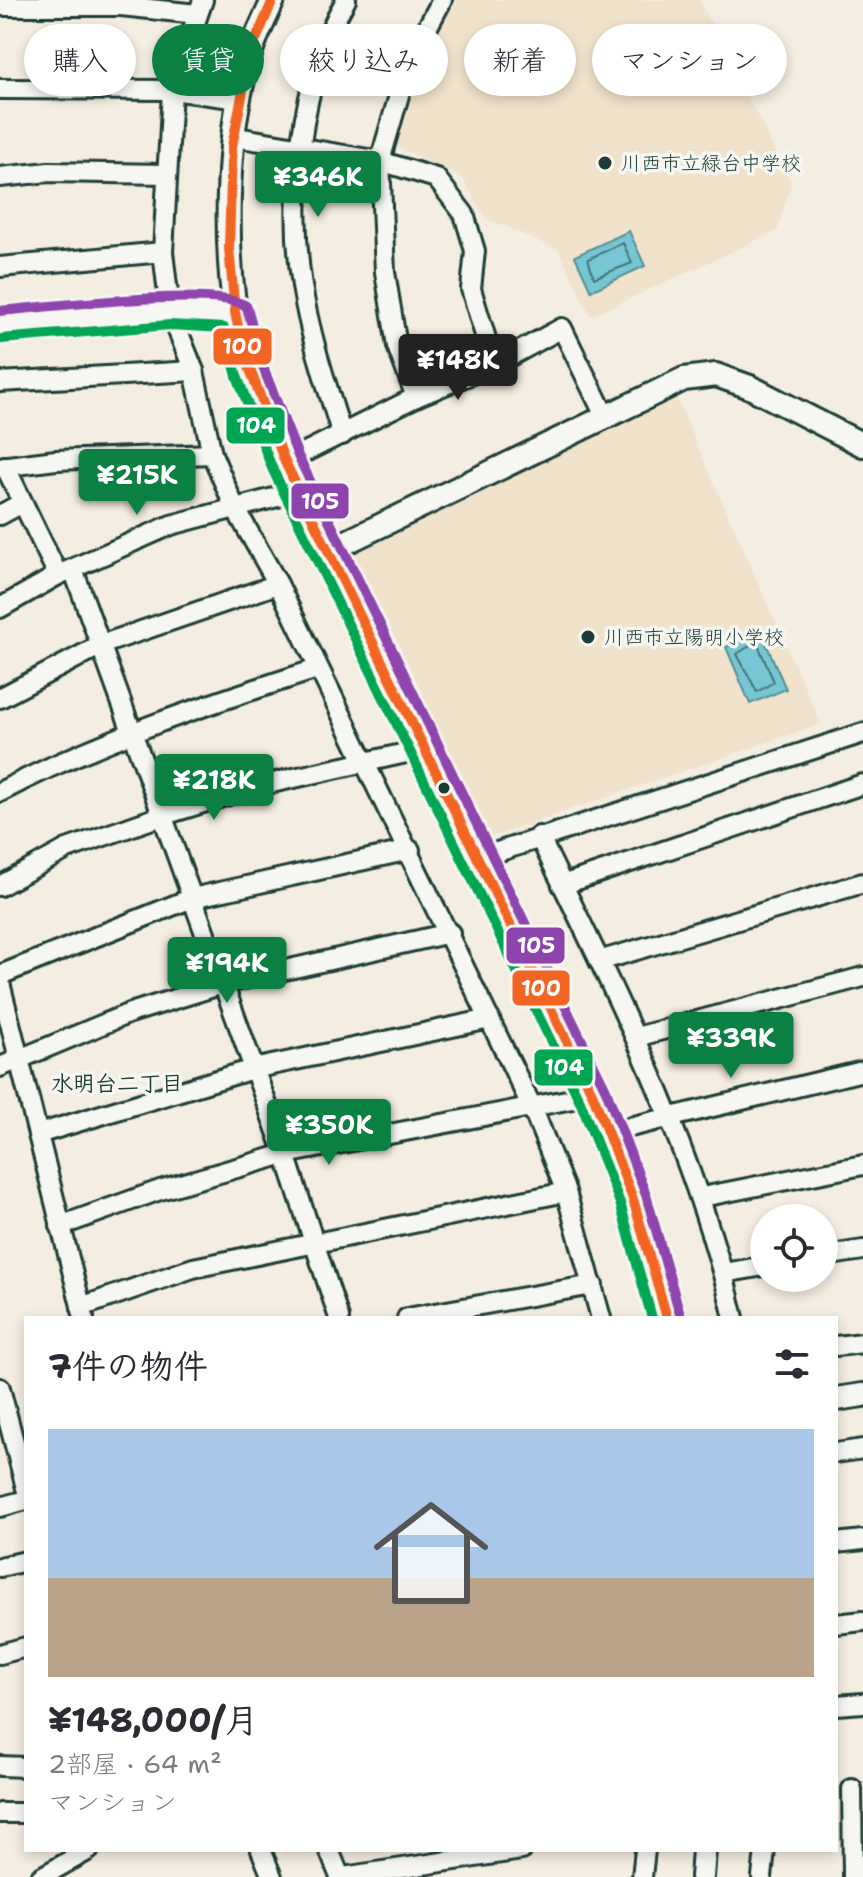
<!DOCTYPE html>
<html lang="ja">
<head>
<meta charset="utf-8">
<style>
  :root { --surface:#fff; --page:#f7f7f7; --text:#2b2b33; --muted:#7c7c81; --line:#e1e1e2; --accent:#0b8043 }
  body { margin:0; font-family:"Shantell Sans","Klee One",sans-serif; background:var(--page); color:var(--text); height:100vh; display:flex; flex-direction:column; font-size:30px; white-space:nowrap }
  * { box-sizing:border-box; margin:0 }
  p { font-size:26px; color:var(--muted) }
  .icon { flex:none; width:44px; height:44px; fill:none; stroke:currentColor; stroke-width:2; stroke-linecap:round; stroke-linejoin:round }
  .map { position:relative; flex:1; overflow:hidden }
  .details { position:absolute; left:24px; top:1316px; width:814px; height:536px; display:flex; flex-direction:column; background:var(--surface); border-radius:0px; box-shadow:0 4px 12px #0003 }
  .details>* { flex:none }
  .guide { position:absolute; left:24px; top:24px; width:816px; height:72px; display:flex; gap:16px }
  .fabs { position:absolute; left:750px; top:1204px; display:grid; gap:16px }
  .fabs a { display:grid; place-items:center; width:88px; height:88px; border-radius:50%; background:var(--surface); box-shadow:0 4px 12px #0003; font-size:40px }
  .price { position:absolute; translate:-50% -68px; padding:0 18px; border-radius:8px; background:var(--accent); color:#fff; font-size:26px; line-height:52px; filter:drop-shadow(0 2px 4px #0008) }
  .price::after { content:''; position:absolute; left:50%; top:48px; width:24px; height:18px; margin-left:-12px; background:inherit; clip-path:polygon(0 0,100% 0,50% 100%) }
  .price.on { background:#222; color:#fff }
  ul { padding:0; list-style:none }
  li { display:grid; align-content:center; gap:16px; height:424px; padding:0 24px }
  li+li { border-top:2px solid var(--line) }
  li span { display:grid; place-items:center; height:248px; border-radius:0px; color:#555 }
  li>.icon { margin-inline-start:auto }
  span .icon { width:144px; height:144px; fill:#fffc; stroke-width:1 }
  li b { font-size:34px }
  h2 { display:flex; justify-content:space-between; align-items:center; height:96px; padding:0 24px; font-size:34px }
  .pill { padding:0 28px; border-radius:36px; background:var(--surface); box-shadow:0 4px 12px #0003; font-size:28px; line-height:72px }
  .pill.on { background:var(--accent); color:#fff }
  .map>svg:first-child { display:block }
  .built { fill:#f1e2cc }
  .water { fill:#77c6d3; stroke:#548f93; stroke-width:2 }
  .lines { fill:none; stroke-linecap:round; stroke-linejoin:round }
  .shore { stroke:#427474; stroke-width:2 }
  .minor-casing { stroke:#1f3d34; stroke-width:24 }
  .tertiary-casing { stroke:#1f3d34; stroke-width:28 }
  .minor { stroke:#f6f6f2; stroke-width:18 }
  .tertiary { stroke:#f6f6f2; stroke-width:22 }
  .bus-1-casing { stroke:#f6f6f2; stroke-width:16 }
  .bus-2-casing { stroke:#f6f6f2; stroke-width:16 }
  .bus-3-casing { stroke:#f6f6f2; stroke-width:16 }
  .bus-1 { stroke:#f26522; stroke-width:10 }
  .bus-2 { stroke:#00a651; stroke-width:10 }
  .bus-3 { stroke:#8e44ad; stroke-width:10 }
  .poi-dot { fill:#1f3d34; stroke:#f6f6f2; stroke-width:3 }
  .labels { text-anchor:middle; stroke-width:7; stroke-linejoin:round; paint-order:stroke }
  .poi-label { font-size:20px; fill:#1f3d34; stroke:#f6f6f2; text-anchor:start }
  .neighbourhood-label { font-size:22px; font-weight:bold; fill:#1f3d34; stroke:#f6f6f2 }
  .line-badge { stroke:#f6f6f2; stroke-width:3 }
  .badge-label { font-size:22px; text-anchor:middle; font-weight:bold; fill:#fff }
</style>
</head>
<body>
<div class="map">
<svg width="863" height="1877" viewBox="0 0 863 1877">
  <rect width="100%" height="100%" fill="#f4ede1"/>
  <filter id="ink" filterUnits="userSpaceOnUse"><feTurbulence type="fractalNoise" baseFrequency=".0125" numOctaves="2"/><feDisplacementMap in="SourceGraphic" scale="16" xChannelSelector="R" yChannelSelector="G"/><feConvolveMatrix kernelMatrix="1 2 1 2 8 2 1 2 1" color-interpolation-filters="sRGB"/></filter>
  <g filter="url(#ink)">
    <g class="built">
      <path d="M456 0H699L791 183 777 231 591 316 559 250 486 218 463 179 397 147 415 72 445 14Z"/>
      <path d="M674 393 821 724 490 837 351 551Z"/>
    </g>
    <g class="water">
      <path d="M629 231 645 266 591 291 575 256Z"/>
      <path d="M761 632 786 689 750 704 726 647Z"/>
    </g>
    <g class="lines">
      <g class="shore">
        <path d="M623 243 632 263 594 278 588 259Z"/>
        <path d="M754 643 758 645 774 682 757 692 737 654Z"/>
      </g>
      <g class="minor-casing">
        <g id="minor">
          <path d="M203 0 172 90 163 252 170 311 194 371 212 454 234 506 278 584 532 1107 566 1192 601 1318"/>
          <path d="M0 6H121L197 14"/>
          <path d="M0 89 172 90 239 99"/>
          <path d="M236 137 380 161 436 178 464 214 475 251 471 289 494 365"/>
          <path d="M0 177 49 172 165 174"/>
          <path d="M0 267 163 252"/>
          <path d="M0 325 170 311 235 314"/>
          <path d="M0 382 194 371"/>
          <path d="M416 397 397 346 385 272 380 161 408 64 442 0"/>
          <path d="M342 435C327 386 310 337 302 286 288 197 300 79 346 0"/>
          <path d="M285 462 416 397 494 365 562 328 605 416"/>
          <path d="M5 466 58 575"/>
          <path d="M0 467 56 460 212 454"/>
          <path d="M0 515 22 503"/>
          <path d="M73 569 285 1154 339 1318"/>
          <path d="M0 608 58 575 171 525 300 491"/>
          <path d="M0 698 103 644 278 584"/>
          <path d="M0 792C101 739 208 704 317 669"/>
          <path d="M539 836C615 993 695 1148 734 1318"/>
          <path d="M479 858 863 733"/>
          <path d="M562 885 863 784"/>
          <path d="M0 886 67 849 161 816 258 786 424 749"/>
          <path d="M599 961 863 883"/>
          <path d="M0 975 192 898 410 850"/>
          <path d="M0 983 84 1318"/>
          <path d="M636 1037 863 977"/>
          <path d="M0 1067 130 1013 223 984 450 933"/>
          <path d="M609 1132 863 1071"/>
          <path d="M38 1134 253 1069 490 1019"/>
          <path d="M702 1197 863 1165"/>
          <path d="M60 1226 160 1190 285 1154 593 1095"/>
          <path d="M824 1256 863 1250"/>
          <path d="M724 1273 764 1266"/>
          <path d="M81 1307 193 1268 566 1192"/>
          <path d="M407 1318 593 1285"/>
          <path d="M836 1346 863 1343"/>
          <path d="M0 1388 26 1488"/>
          <path d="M836 1453 863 1449"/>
          <path d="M0 1507 26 1500"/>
          <path d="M836 1543 863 1540"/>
          <path d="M0 1567 26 1561"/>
          <path d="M836 1624 863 1621"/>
          <path d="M0 1654 26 1647"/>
          <path d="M836 1705 863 1703"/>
          <path d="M0 1766 26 1767"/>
          <path d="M852 1789 853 1877"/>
          <path d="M0 1813H26"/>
          <path d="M261 1850 272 1877"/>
          <path d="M329 1850 340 1877"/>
          <path d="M41 1877 89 1850"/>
          <path d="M343 1877 522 1850"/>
          <path d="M642 1877 645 1850"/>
          <path d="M762 1877 765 1850"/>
        </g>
      </g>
      <g class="tertiary-casing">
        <g id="tertiary">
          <path d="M273 0C266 17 257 33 251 51 226 128 224 232 235 312 242 364 266 414 285 462L593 1095 633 1199 667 1318"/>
          <path d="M328 551 684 379 716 375 750 387 863 445"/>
          <path d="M836 1399 863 1395"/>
          <path d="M702 1877 704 1850"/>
        </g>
      </g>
      <use href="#minor" class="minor"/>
      <use href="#tertiary" class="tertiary"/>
      <g class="bus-1-casing">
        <path id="bus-1" d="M273 0 251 51 232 146 229 248 235 312 243 351 285 462 593 1095 633 1199 667 1318"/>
      </g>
      <g class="bus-2-casing">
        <path id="bus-2" d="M1 339 170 325 224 328 237 376 272 468 580 1101 620 1203 652 1318"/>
      </g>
      <g class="bus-3-casing">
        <path id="bus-3" d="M0 311C39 308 226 285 247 307L263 367 298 456 606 1090 646 1195 680 1314"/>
      </g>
      <use href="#bus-1" class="bus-1"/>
      <use href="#bus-2" class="bus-2"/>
      <use href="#bus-3" class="bus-3"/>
    </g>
  </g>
  <g class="poi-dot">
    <circle cx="605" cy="163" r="8"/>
    <circle cx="588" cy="637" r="8"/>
    <circle cx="444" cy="788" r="7"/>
  </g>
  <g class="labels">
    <g class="poi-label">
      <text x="621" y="170">川西市立緑台中学校</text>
      <text x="604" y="644">川西市立陽明小学校</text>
    </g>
    <g class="neighbourhood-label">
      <text x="117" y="1091">水明台二丁目</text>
    </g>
  </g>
  <g class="line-badge">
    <rect x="212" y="327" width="61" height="39" rx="8" fill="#f26522"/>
    <rect x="225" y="406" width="61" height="39" rx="8" fill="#00a651"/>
    <rect x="290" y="482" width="60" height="38" rx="8" fill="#8e44ad"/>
    <rect x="505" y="926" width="61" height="39" rx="8" fill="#8e44ad"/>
    <rect x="511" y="969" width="60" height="38" rx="8" fill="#f26522"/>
    <rect x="533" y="1048" width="61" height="39" rx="8" fill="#00a651"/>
  </g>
  <g class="badge-label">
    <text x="242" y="354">100</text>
    <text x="256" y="433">104</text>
    <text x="320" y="509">105</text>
    <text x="536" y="953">105</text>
    <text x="541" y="996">100</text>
    <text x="564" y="1075">104</text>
  </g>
</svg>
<div class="fabs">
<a><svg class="icon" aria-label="locate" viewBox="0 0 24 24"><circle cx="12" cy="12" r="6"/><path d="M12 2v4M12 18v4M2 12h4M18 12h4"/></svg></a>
</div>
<b class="price" style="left:318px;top:219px">¥346K</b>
<b class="price on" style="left:458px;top:402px">¥148K</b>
<b class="price" style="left:137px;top:517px">¥215K</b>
<b class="price" style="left:214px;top:822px">¥218K</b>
<b class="price" style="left:227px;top:1005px">¥194K</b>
<b class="price" style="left:731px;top:1080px">¥339K</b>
<b class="price" style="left:329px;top:1167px">¥350K</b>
<div class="guide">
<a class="pill">購入</a>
<a class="pill on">賃貸</a>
<a class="pill">絞り込み</a>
<a class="pill">新着</a>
<a class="pill">マンション</a>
</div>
<section class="details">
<h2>7件の物件<svg class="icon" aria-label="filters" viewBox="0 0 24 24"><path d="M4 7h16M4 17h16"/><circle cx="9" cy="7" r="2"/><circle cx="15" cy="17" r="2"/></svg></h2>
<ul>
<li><span style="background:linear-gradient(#a9c7e8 60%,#b9a48a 0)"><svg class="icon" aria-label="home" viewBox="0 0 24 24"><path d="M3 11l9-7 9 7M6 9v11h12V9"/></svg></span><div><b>¥148,000/月</b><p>2部屋 · 64 m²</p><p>マンション</p></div></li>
</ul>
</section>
</div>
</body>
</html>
